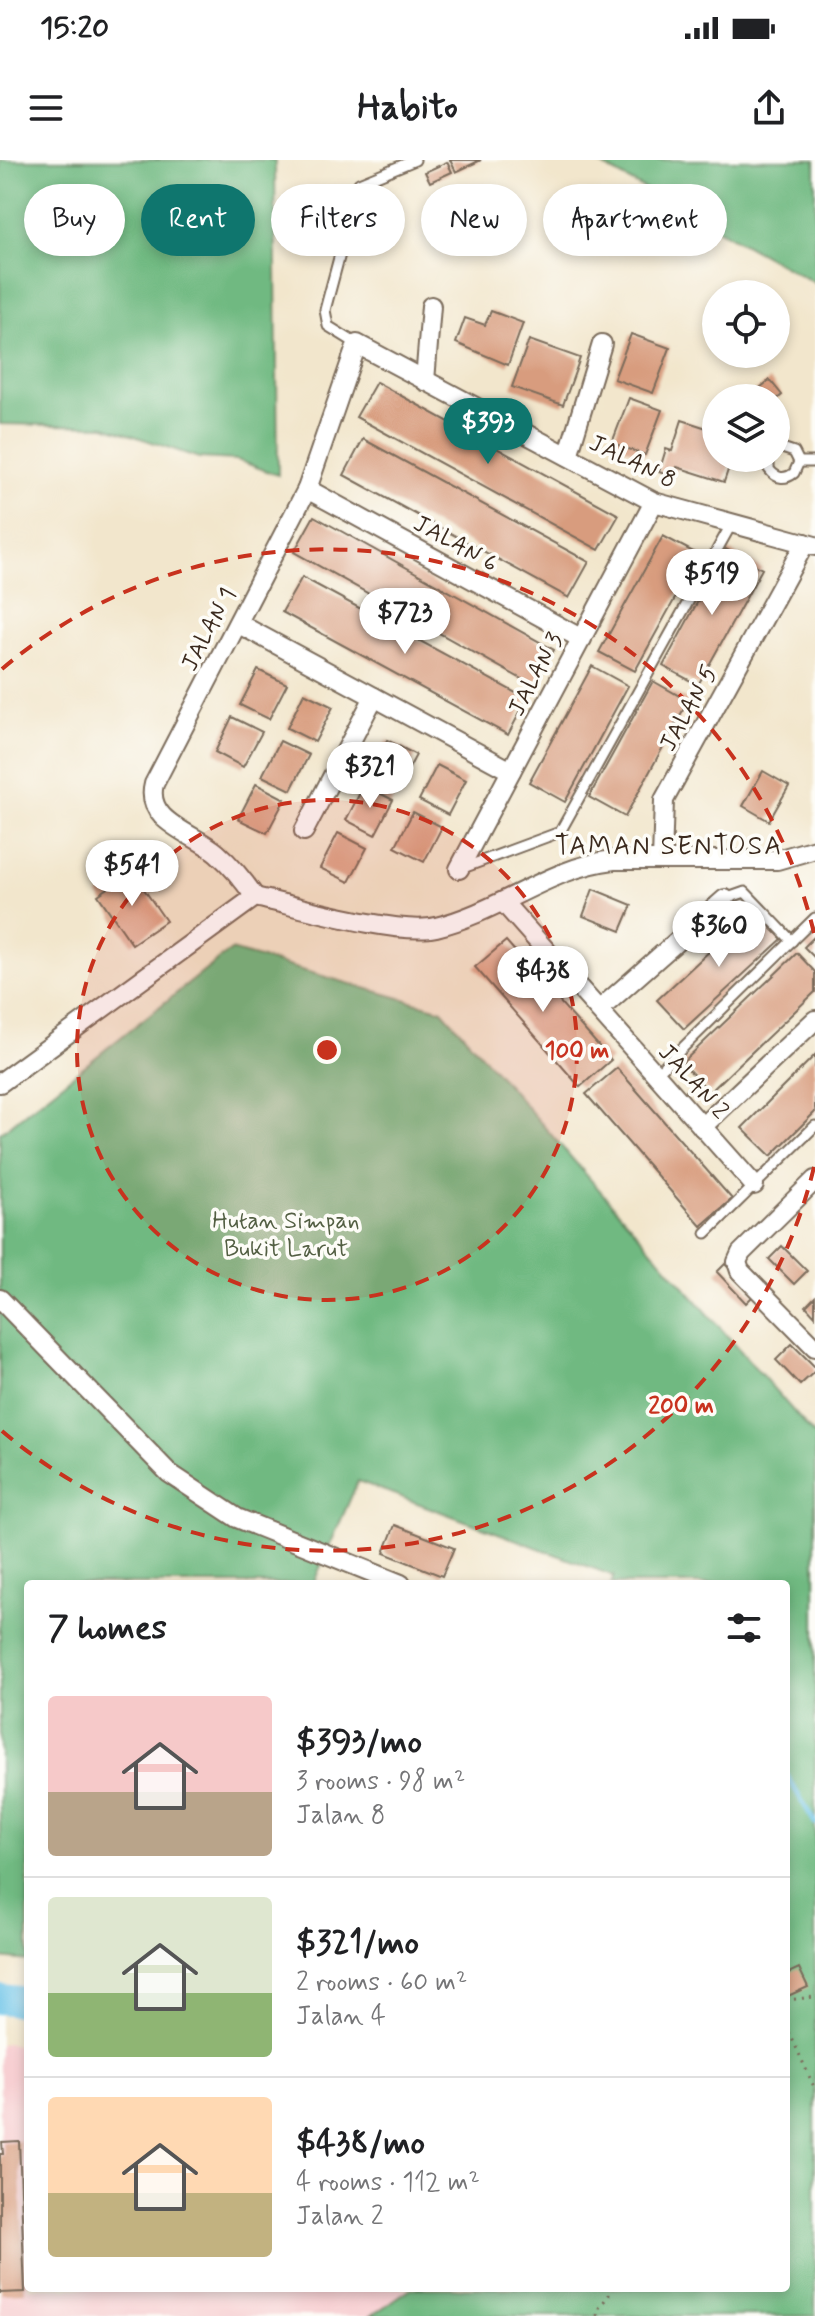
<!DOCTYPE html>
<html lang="en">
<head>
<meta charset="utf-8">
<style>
  :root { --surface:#fff; --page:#f2f2f2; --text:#202124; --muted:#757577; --line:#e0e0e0; --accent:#0f766e }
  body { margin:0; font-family:Mynerve,sans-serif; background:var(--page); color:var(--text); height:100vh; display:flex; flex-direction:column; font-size:30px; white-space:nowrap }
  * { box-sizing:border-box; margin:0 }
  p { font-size:26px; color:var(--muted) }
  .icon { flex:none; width:44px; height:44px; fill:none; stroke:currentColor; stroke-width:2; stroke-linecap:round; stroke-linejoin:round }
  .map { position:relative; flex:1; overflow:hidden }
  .details { position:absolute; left:24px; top:1420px; width:766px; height:712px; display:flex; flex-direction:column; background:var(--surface); border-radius:8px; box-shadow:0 4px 12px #0003 }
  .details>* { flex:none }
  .hud { position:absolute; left:24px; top:24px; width:768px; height:72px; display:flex; gap:16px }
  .tools { position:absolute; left:702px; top:120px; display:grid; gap:16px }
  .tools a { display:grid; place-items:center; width:88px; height:88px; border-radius:50%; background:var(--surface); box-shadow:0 4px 12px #0003; font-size:40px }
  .price { position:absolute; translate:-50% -68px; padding:0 18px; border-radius:28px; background:#fff; color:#222; font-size:26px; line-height:52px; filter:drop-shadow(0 2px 4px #0008) }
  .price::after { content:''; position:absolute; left:50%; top:48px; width:24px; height:18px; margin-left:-12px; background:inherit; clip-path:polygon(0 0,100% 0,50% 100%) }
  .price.on { background:var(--accent); color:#fff }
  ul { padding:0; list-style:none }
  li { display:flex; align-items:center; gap:24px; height:200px; padding:0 24px }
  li+li { border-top:2px solid var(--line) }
  li span { display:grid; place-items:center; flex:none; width:224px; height:160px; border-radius:8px; color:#555 }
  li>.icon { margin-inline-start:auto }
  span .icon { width:96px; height:96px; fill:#fffc; stroke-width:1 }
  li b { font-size:34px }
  h2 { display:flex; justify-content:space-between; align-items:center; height:96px; padding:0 24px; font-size:34px }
  .pill { padding:0 28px; border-radius:36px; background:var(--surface); box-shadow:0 4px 12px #0003; font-size:28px; line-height:72px }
  .pill.on { background:var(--accent); color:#fff }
  .status { display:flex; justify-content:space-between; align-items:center; height:56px; padding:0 40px; background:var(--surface); direction:ltr }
  .status svg { height:22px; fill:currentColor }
  header { display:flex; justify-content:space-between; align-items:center; height:104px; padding:0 24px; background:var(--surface); font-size:36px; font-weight:700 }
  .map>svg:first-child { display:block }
  .built { fill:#f7cfd2 }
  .forest { fill:#6fb981; stroke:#557250; stroke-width:2 }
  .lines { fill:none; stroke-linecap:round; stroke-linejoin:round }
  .stream { stroke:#6ac3e8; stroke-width:5 }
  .river { stroke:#6ac3e8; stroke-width:30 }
  .building { fill:#d89c7e }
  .lane-casing { stroke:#7b6c5b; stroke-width:13 }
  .street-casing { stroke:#7b6c5b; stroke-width:22 }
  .path { stroke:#7b6c5b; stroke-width:3; stroke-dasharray:2 6; stroke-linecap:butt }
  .lane { stroke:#fff; stroke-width:9 }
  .street { stroke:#fff; stroke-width:18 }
  .ring { fill:none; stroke:#c8321e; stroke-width:4; stroke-dasharray:14 10 }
  .labels { text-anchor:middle; stroke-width:7; stroke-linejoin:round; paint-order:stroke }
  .street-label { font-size:24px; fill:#3b2a1e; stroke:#fdfcf7 }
  .park-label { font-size:24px; fill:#535f43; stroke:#fdfcf7 }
  .neighbourhood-label { font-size:26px; letter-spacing:2px; fill:#3b2a1e; stroke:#fdfcf7 }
  .centre { fill:#c8321e; stroke:#fdfcf7; stroke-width:4 }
  .ring-label { font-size:24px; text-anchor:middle; font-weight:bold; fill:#c8321e; stroke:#fdfcf7; stroke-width:7; stroke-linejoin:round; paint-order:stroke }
</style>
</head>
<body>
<div class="status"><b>15:20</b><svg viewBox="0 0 49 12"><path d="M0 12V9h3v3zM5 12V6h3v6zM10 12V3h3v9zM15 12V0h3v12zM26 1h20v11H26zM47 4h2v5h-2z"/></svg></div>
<header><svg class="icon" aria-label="menu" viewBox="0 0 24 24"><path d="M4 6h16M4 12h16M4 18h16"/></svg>Habito<svg class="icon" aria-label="share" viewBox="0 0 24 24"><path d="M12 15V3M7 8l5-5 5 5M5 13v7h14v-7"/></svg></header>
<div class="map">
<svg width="815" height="2156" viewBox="0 0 815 2156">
  <rect width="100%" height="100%" fill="#fdfcf7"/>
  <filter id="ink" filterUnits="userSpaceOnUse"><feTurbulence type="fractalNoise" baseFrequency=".0125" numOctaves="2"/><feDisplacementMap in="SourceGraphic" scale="16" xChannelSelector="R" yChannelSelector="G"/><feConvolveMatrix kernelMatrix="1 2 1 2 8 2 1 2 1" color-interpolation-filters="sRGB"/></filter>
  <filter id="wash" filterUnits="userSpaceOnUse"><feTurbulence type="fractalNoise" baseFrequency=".006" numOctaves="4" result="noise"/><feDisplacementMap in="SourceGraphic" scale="32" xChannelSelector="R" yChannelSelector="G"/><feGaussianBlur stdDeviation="1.8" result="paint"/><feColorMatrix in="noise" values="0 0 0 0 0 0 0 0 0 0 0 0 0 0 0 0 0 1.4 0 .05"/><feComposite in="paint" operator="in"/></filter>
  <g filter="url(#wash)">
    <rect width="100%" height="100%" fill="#f2e6cc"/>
    <path class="built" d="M9 1883 28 1888V2128H411L371 2156H0V1884Z"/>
    <g class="forest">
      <path d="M0 0H275L278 315 237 300 199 298 105 266 0 264Z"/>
      <path d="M592 0H815V123Z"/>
      <path d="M231 790 442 850 815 1276V2156H371L411 2128H786V1424H611L614 1416 358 1321 313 1424H28V1801L0 1798V973Z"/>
    </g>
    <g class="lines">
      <path class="stream" d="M786 1614 815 1663"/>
      <path class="river" d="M0 1839 28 1842"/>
    </g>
    <g id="blocks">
      <g class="building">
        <path d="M450 0H481L456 12Z"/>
        <path d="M447 2 452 12 430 22 425 12Z"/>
        <path d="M491 151 523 163 508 205 456 183 465 158 485 165Z"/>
        <path d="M631 174 670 188 653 233 614 219Z"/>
        <path d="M529 180 580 198 563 245 512 227Z"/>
        <path d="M770 220 782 235 776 240V238H747Z"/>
        <path d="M376 222 619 355 599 390 356 257Z"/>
        <path d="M629 238 662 250 645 295 612 283Z"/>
        <path d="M682 260 716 271 714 291 716 292V298H732L724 322 677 307 674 317 659 312 666 289 672 291Z"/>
        <path d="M363 279 589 402 569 438 344 315Z"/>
        <path d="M314 356 554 490 534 526 294 392Z"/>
        <path d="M663 376 699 395 635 511 599 492Z"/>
        <path d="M726 389 762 409 698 525 663 506Z"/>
        <path d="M302 417 527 539 508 575 282 452Z"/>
        <path d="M592 506 628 526 565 642 529 622Z"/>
        <path d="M258 510 287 524 269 559 240 545Z"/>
        <path d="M653 521 688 541 625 657 589 637Z"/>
        <path d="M304 533 333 547 315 582 287 568Z"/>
        <path d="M232 557 262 572 243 607 215 592Z"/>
        <path d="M387 580 416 595 398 629 369 615Z"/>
        <path d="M280 581 309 595 291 630 262 616Z"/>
        <path d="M437 605 466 620 448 655 419 640Z"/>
        <path d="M763 611 789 626 769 661 743 646Z"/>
        <path d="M256 624 285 639 267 673 238 659Z"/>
        <path d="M364 625 393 640 375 675 346 660Z"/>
        <path d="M413 652 442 667 424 702 395 687Z"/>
        <path d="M338 673 367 688 349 722 320 708Z"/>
        <path d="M132 712 166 761 132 784 98 735Z"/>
        <path d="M593 729 632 745 621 771 583 756Z"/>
        <path d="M754 750 782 779 684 869 657 840Z"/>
        <path d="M815 776V798L804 787Z"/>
        <path d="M506 781 611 900 580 927 475 807Z"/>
        <path d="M797 793 815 812V832L710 932 682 903Z"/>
        <path d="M815 895V952L771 996 742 968Z"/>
        <path d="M617 908 732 1039 701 1066 586 934Z"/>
        <path d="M782 1086 807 1111 794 1124 769 1099Z"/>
        <path d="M725 1104 754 1135 746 1143 717 1112Z"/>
        <path d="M815 1137V1156L806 1146Z"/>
        <path d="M792 1184 815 1207V1211L800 1225 776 1200Z"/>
        <path d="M395 1365 454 1388 442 1416 384 1393Z"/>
        <path d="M799 1808 808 1827 788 1836 786 1814Z"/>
        <path d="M19 1981 25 2132 0 2133V1994H3L2 1982Z"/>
      </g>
    </g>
  </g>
  <g filter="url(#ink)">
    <use href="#blocks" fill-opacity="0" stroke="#7b6c5b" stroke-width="2"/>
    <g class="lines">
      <g class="lane-casing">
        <g id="lane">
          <path d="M357 184 328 166 325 150 359 23 415 0"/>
          <path d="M769 298V309C776 319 785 320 794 313L799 302 794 292 782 288 776 289"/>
          <path d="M799 302H815"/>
          <path d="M463 708 560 672 732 363"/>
          <path d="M725 739 745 732 792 781"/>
          <path d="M656 914 815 758"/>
          <path d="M706 1073 815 966"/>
        </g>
      </g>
      <g class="street-casing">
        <g id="street">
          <path d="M425 221 431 146"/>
          <path d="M568 296 602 184"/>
          <path d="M307 329 582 479"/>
          <path d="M239 464 511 611"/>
          <path d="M304 671 374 537"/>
          <path d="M662 700 664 640 805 383"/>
          <path d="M459 709 654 342"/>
          <path d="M255 737C244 721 232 706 217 693 194 673 144 662 154 624L307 329 357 184 654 342 815 386"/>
          <path d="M503 742 754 1025"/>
          <path d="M599 850 725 739"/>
          <path d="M0 923 255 737C296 746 399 776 436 767 499 752 550 707 614 700H777L815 689"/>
          <path d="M702 967 815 860"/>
          <path d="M815 1020 741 1093 737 1102 740 1111 815 1187"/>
          <path d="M0 1139 169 1313 237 1358 401 1424"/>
        </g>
      </g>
      <g class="path">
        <path d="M786 1840 815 1837"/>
        <path d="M786 1865 815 1929"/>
        <path d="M597 2156 599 2148 614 2128"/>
      </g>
      <use href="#lane" class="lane"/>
      <use href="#street" class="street"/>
    </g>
  </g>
  <circle cx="327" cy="890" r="250" fill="#c8321e" fill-opacity=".12"/>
  <g class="ring">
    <circle cx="327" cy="890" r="250"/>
    <path d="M814 1007A501 501 0 0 1 2 1271M2 509A501 501 0 0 1 814 773"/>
  </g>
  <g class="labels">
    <g class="street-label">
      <text transform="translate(633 301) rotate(26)" y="8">JALAN 8</text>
      <text transform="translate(456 383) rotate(29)" y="8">JALAN 6</text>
      <text transform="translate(208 469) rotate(-62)" y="8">JALAN 1</text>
      <text transform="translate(535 514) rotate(-62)" y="8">JALAN 3</text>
      <text transform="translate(688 548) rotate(-61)" y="8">JALAN 5</text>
      <text transform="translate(694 921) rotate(48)" y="8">JALAN 2</text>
    </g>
    <g class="park-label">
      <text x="286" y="1068">Hutan Simpan<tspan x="286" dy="28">Bukit Larut</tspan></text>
    </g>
    <g class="neighbourhood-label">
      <text x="669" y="694">TAMAN SENTOSA</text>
    </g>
  </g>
  <circle cx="327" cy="890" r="12" class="centre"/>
  <g class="ring-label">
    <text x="577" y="898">100 m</text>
    <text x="681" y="1253">200 m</text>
  </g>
</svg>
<div class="tools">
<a><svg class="icon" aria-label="locate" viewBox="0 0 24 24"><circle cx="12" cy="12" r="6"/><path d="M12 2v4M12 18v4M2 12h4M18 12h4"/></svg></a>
<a><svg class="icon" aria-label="layers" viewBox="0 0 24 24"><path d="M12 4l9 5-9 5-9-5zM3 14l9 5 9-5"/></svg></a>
</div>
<b class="price on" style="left:488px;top:306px">$393</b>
<b class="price" style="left:712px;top:457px">$519</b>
<b class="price" style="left:405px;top:496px">$723</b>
<b class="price" style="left:370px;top:650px">$321</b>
<b class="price" style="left:132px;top:748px">$541</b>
<b class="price" style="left:719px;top:809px">$360</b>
<b class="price" style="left:543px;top:854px">$438</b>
<div class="hud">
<a class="pill">Buy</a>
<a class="pill on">Rent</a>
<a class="pill">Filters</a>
<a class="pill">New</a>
<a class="pill">Apartment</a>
</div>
<section class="details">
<h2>7 homes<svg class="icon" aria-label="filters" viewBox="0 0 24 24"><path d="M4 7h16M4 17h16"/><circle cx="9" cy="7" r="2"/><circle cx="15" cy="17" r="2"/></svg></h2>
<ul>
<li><span style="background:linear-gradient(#f6c9c9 60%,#b9a48a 0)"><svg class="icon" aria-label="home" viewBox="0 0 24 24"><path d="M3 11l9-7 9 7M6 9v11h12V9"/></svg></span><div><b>$393/mo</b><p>3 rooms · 98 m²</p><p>Jalan 8</p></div></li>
<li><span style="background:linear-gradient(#dfe7d0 60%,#8fb573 0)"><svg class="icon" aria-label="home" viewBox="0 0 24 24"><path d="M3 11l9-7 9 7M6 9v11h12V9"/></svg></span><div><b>$321/mo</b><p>2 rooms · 60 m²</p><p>Jalan 4</p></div></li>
<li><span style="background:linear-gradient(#ffd9b3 60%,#c2b280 0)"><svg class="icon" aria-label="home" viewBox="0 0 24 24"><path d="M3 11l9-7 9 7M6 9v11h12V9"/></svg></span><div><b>$438/mo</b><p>4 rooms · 112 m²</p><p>Jalan 2</p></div></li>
</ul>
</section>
</div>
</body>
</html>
